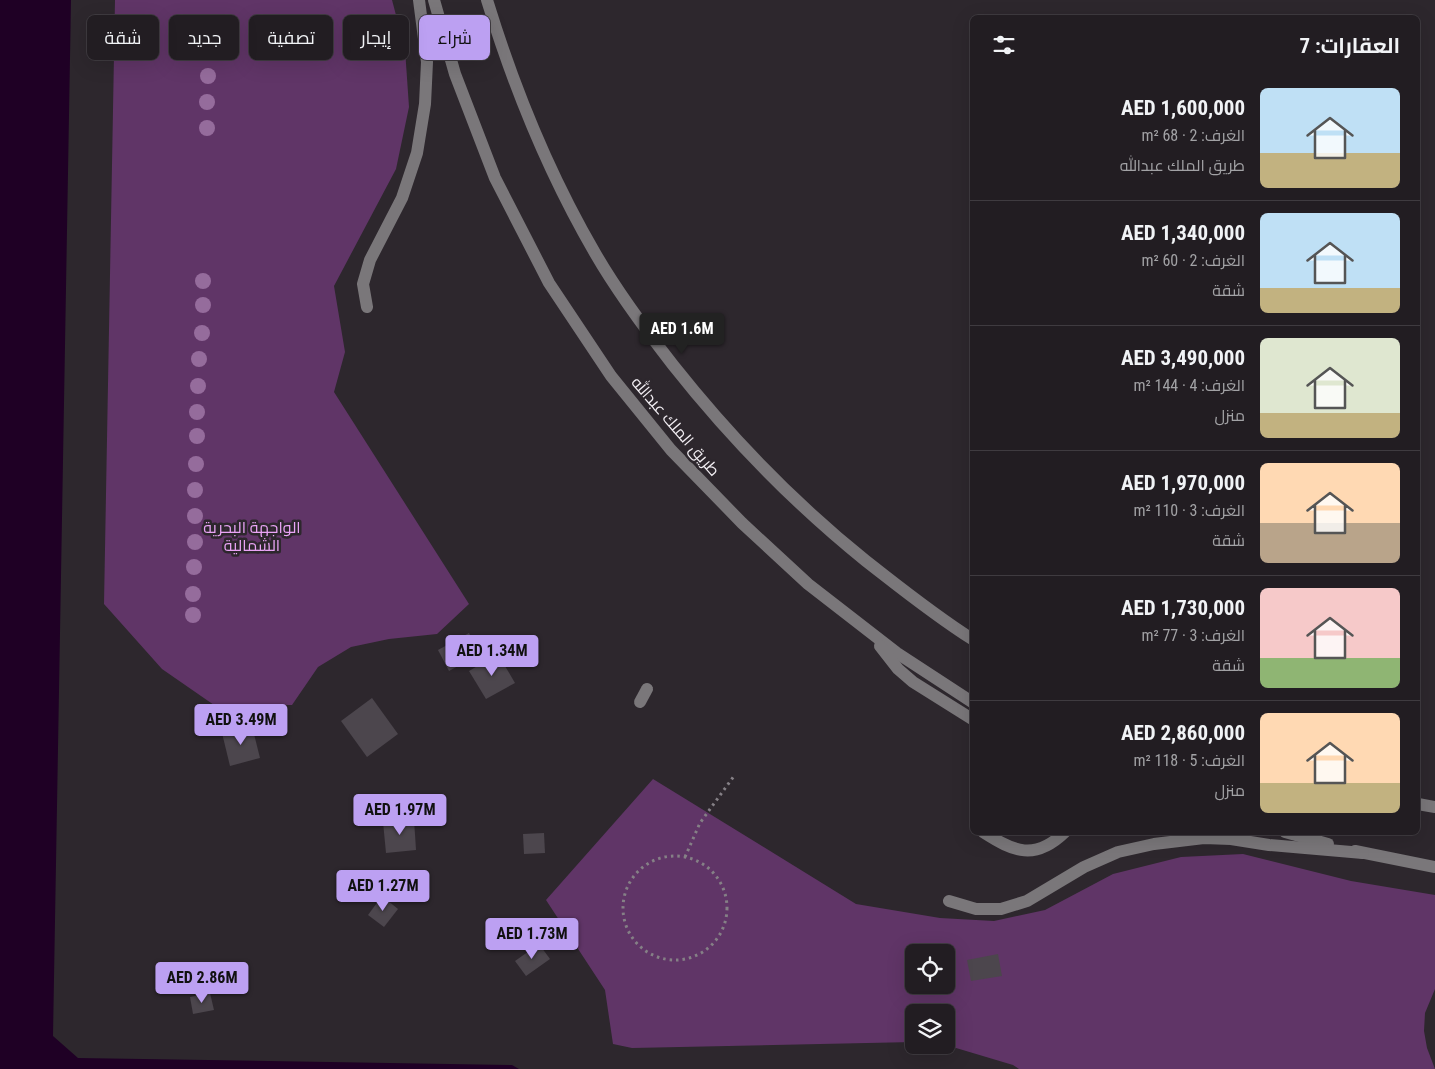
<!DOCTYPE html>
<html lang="ar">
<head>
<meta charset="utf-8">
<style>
  :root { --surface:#221d22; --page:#2e2a2f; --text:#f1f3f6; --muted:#a2a2a5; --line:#3f3b40; --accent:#bca0f2 }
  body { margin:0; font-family:"Roboto Condensed",Cairo,sans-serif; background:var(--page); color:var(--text); direction:rtl; height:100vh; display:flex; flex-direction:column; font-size:19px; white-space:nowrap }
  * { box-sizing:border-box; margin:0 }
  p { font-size:16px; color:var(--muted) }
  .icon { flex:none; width:28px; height:28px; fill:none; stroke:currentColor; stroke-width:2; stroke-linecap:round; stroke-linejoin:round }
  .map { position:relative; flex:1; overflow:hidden; direction:ltr }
  .details { position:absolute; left:970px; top:15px; width:450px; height:820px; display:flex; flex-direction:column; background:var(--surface); border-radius:8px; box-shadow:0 5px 20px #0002,0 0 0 1px var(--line); direction:rtl }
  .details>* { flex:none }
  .banner { position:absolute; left:15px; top:15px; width:475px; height:45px; direction:rtl; display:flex; gap:10px }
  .fabs { position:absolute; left:905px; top:944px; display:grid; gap:10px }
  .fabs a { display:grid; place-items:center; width:50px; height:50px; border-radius:8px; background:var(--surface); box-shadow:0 5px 20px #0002,0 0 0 1px var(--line); font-size:25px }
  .price { position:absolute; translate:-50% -42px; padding:0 11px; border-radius:5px; background:var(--accent); color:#111; font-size:16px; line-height:32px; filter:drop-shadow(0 1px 2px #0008) }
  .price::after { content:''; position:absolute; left:50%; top:30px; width:15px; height:11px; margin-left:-8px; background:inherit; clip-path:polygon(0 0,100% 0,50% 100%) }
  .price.active { background:#222; color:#fff }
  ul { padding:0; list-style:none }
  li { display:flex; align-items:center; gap:15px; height:125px; padding:0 20px }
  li+li { border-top:1px solid var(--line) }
  li span { display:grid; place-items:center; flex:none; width:140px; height:100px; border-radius:8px; color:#555 }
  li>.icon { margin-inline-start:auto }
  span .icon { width:60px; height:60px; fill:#fffc; stroke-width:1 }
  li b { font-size:21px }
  h2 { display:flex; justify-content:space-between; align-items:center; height:60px; padding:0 20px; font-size:21px }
  .pill { padding:0 18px; border-radius:8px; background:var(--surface); box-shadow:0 5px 20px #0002,0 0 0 1px var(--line); font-size:18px; line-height:45px }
  .pill.active { background:var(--accent); color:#111 }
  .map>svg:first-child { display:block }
  .green { fill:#603567; fill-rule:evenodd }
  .water { fill:#1f0025 }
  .building { fill:#4c464d }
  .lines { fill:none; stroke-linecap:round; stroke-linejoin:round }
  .path { stroke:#858086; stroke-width:3; stroke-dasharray:2.5 4; stroke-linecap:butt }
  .minor { stroke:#7a777a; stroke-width:12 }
  .tree { fill:#956c9c }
  .labels { text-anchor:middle; stroke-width:5; stroke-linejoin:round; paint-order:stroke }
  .street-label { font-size:16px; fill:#f3eff4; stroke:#2d272d }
  .park-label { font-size:16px; fill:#eaa4f6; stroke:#2d272d }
</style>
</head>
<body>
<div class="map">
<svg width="1435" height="1069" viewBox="0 0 1435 1069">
  <rect width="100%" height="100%" fill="#2d272d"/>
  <g class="green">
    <path d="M115 0H392L405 49 409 107 396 169 334 286 345 352 334 392 469 604 437 634 389 639 351 647 318 667 292 705H214L162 669 104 604Z"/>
    <path d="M653 779 856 904 940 918 994 921 1045 910 1113 874 1181 857 1243 854 1351 881 1435 895V989L1425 1013 1424 1031 1427 1048 1435 1069H1019L1013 1065 946 1045V1012H914V1042L632 1048 613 1044 605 990 546 900ZM914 952H946V985H914Z"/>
  </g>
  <path class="water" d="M0 0H71L53 1036 78 1058 512 1065 519 1069H0Z"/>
  <g class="building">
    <path d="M469 633 480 654 449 671 438 650Z"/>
    <path d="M498 654 515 683 486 699 469 671Z"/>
    <path d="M372 698 398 734 367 757 341 721Z"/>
    <path d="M252 726 260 758 230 766 222 733Z"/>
    <path d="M414 819 416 850 386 853 383 822Z"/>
    <path d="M544 833 545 853 524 854 523 834Z"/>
    <path d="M382 896 398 909 384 927 368 915Z"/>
    <path d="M539 944 550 959 526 976 515 961Z"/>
    <path d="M998 954 1002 976 971 981 967 960Z"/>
    <path d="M210 993 214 1010 193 1014 190 997Z"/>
  </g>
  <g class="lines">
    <g class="path">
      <circle cx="675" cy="908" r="52"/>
      <path d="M685 857 700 823 734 776"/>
    </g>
    <g class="minor">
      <path d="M434 0 455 74 495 178 549 283 611 376 671 450 742 523 808 584 897 653 972 702"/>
      <path d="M487 0C514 88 549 174 595 253 618 293 645 329 673 365 730 437 794 503 866 561 902 589 934 615 972 639"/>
      <path d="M367 307 363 284 370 260 402 198 417 153 425 104 427 62 419 0"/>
      <path d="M880 646 898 669 913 682 972 719"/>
      <path d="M640 702 647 689"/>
      <path d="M1418 804 1435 807"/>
      <path d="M983 832C1014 852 1035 861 1065 832"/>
      <path d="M1285 832 1328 844"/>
      <path d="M1355 851 1435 867"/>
      <path d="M949 901 976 909H1001L1027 901 1084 867 1118 852 1154 844 1204 838 1231 839 1269 845 1363 853"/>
    </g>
  </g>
  <g class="tree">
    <circle cx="209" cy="24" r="8"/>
    <circle cx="209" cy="48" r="8"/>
    <circle cx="208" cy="76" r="8"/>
    <circle cx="207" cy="102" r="8"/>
    <circle cx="207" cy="128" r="8"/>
    <circle cx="203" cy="281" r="8"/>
    <circle cx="203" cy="305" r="8"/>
    <circle cx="202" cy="333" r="8"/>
    <circle cx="199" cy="359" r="8"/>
    <circle cx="198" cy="386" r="8"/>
    <circle cx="197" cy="412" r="8"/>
    <circle cx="197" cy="436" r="8"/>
    <circle cx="196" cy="464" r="8"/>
    <circle cx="195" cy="490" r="8"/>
    <circle cx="195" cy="516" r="8"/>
    <circle cx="195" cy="542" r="8"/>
    <circle cx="194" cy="567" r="8"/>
    <circle cx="193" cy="594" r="8"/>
    <circle cx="193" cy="615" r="8"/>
  </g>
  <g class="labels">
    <g class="street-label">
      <text transform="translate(676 426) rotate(49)" y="6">طريق الملك عبدالله</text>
    </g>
    <g class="park-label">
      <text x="252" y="533">الواجهة البحرية<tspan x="252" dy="18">الشمالية</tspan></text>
    </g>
  </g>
</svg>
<div class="fabs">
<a><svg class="icon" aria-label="locate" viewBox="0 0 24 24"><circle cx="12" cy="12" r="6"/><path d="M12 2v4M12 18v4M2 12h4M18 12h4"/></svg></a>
<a><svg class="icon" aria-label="layers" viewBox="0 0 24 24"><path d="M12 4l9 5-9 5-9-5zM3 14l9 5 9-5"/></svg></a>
</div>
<b class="price active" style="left:682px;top:355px">AED 1.6M</b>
<b class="price" style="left:492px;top:677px">AED 1.34M</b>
<b class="price" style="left:241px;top:746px">AED 3.49M</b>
<b class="price" style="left:400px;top:836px">AED 1.97M</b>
<b class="price" style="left:383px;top:912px">AED 1.27M</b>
<b class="price" style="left:532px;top:960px">AED 1.73M</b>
<b class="price" style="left:202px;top:1004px">AED 2.86M</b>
<div class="banner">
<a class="pill active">شراء</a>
<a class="pill">إيجار</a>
<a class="pill">تصفية</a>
<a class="pill">جديد</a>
<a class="pill">شقة</a>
</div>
<section class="details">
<h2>العقارات: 7<svg class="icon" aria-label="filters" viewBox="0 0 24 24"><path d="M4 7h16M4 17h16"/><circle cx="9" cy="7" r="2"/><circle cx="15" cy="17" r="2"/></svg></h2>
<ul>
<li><span style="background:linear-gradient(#bfe0f5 65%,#c2b280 0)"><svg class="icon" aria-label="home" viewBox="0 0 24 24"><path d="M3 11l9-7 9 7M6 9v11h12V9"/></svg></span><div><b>AED 1,600,000</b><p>الغرف: 2 · 68 m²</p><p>طريق الملك عبدالله</p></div></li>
<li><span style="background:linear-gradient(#bfe0f5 75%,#c2b280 0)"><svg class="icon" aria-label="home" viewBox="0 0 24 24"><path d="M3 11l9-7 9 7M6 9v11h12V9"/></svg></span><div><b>AED 1,340,000</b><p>الغرف: 2 · 60 m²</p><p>شقة</p></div></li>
<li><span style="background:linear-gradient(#dfe7d0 75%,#c2b280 0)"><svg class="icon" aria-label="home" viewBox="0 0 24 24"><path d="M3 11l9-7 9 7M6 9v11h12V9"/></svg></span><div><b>AED 3,490,000</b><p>الغرف: 4 · 144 m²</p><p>منزل</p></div></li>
<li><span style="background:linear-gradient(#ffd9b3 60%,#b9a48a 0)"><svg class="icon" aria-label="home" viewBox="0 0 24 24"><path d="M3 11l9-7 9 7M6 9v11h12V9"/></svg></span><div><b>AED 1,970,000</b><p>الغرف: 3 · 110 m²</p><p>شقة</p></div></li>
<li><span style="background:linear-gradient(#f6c9c9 70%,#8fb573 0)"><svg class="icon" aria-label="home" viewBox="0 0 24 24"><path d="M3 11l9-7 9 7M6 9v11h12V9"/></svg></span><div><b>AED 1,730,000</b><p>الغرف: 3 · 77 m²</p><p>شقة</p></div></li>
<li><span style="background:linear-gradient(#ffd9b3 70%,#c2b280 0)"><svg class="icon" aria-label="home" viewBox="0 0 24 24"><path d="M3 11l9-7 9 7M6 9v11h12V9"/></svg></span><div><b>AED 2,860,000</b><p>الغرف: 5 · 118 m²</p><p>منزل</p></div></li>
</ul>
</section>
</div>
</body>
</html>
